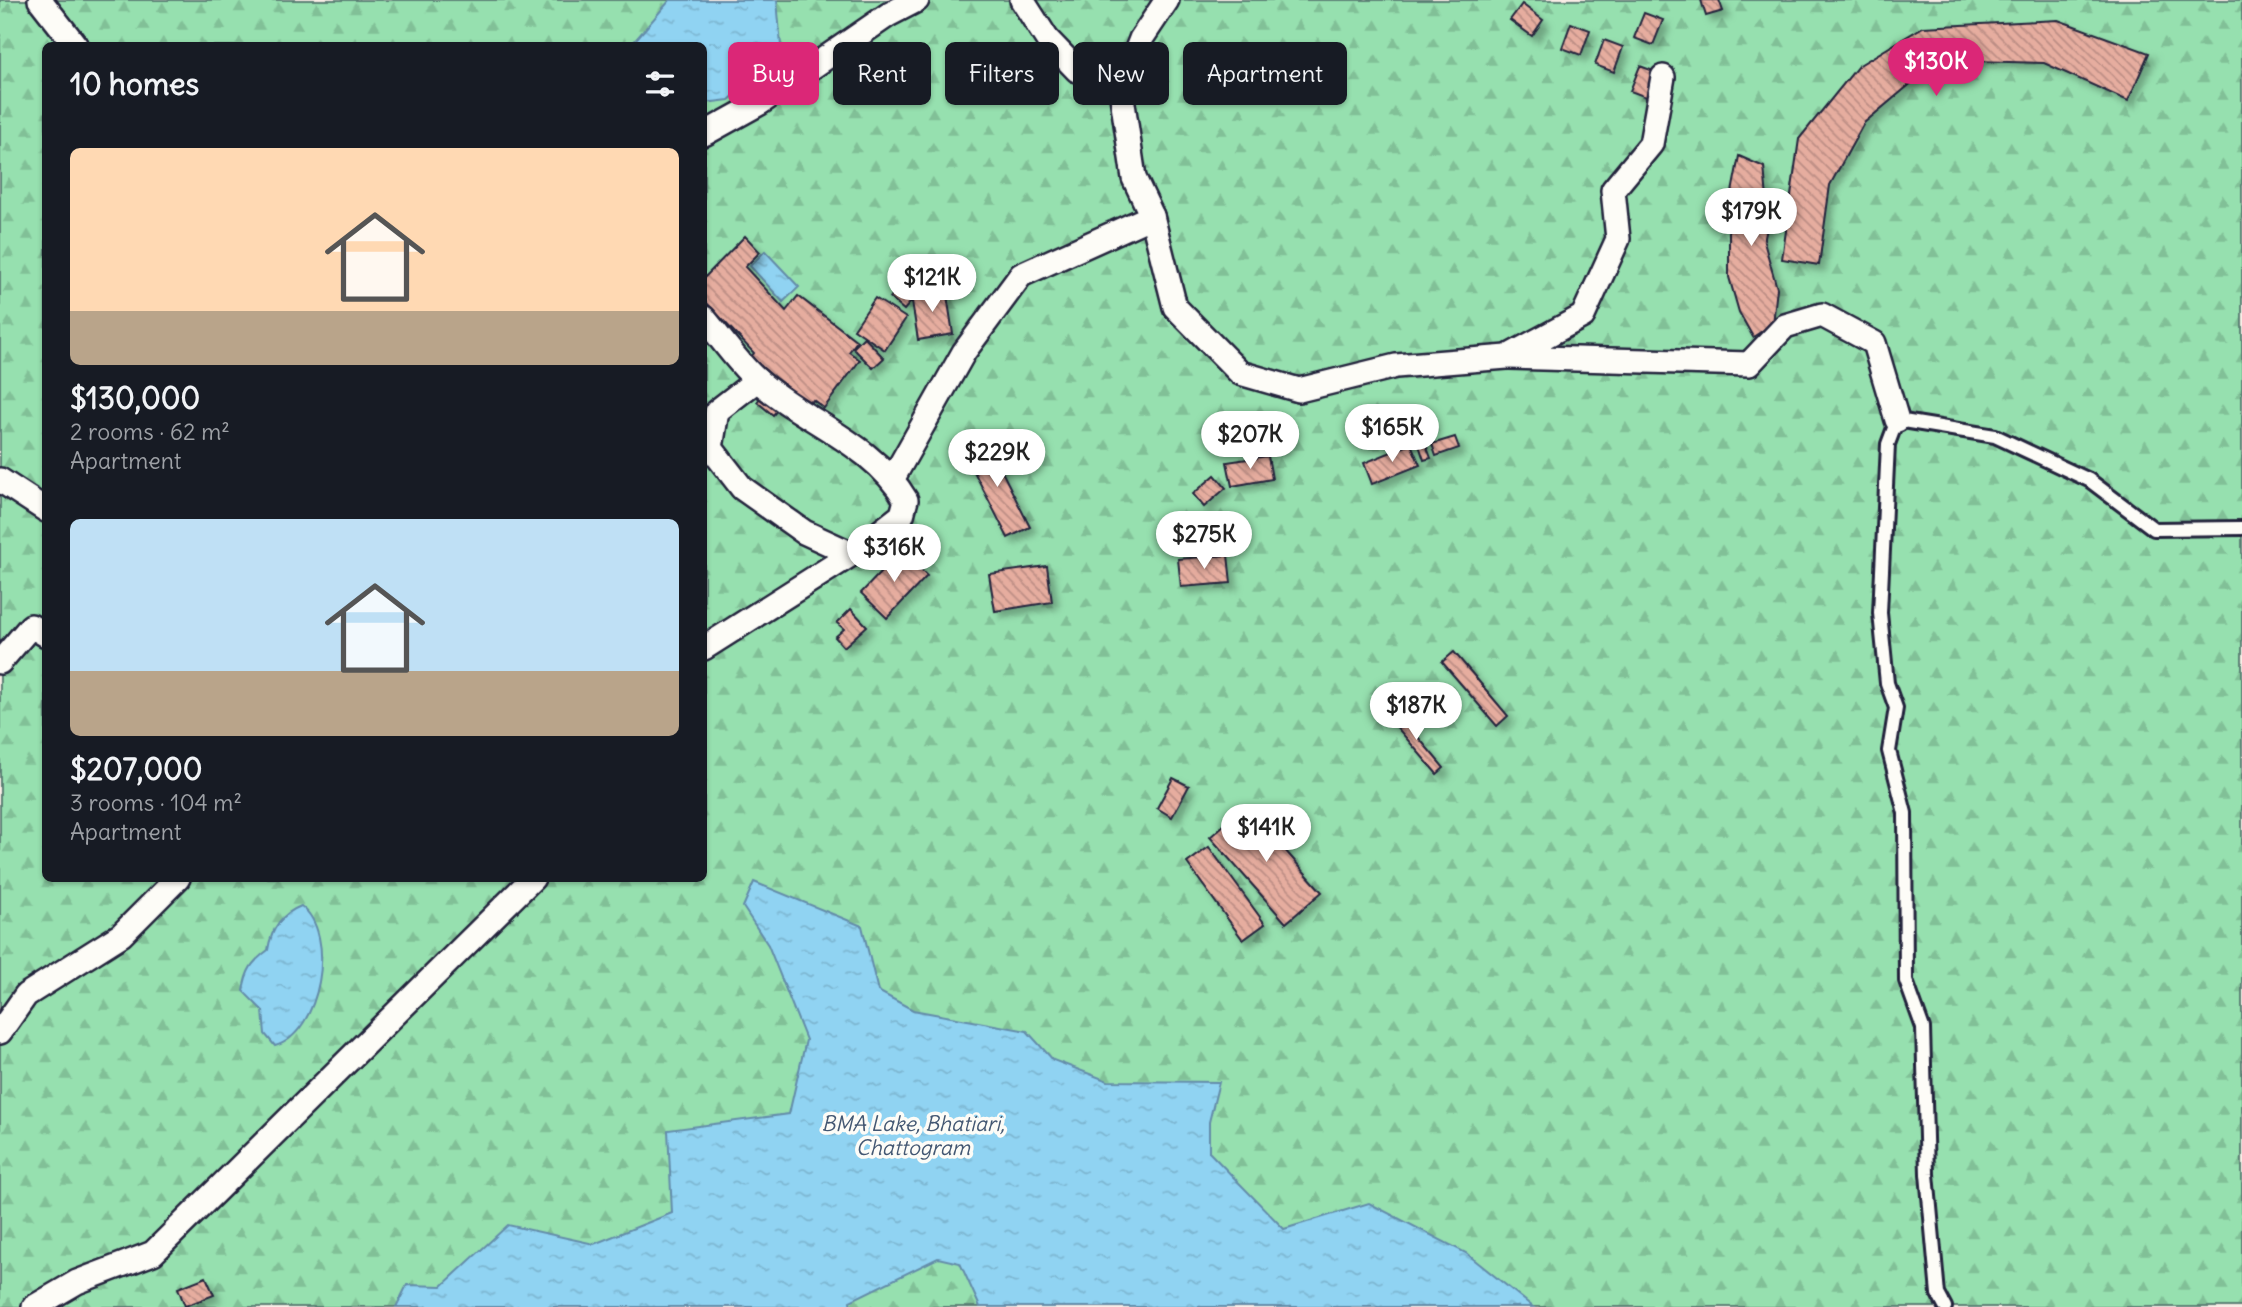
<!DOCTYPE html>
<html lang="en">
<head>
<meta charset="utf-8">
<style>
  :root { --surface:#171b24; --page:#242831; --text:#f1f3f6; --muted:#9ea1a6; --accent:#db2777 }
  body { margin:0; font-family:Delius,sans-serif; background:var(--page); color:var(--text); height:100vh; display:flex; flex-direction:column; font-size:26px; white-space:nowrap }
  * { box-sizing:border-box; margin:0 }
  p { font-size:23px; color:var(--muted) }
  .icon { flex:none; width:38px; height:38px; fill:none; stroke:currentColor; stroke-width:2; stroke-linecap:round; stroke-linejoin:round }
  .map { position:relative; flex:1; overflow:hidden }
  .details { position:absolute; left:42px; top:42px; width:665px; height:840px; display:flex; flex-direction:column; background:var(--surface); border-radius:10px; box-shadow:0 2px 5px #0004 }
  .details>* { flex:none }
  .hud { position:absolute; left:728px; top:42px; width:665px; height:63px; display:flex; gap:14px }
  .price { position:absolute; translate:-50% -60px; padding:0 16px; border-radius:24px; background:#fff; color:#222; font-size:23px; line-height:46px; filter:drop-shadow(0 2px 4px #0008) }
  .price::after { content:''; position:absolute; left:50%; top:42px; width:21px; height:16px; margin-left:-10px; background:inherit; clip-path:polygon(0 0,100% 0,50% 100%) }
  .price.on { background:var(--accent); color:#fff }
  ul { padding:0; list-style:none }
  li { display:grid; align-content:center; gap:14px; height:371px; padding:0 28px }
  li span { display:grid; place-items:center; height:217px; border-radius:10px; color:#555 }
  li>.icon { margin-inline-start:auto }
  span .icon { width:126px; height:126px; fill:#fffc; stroke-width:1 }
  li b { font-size:30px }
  h2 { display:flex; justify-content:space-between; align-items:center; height:84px; padding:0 28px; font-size:30px }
  .tag { padding:0 24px; border-radius:10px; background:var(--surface); box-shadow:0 2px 5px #0004; font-size:24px; line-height:63px }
  .tag.on { background:var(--accent); color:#fff }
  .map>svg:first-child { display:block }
  .forest { fill:url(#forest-firs); stroke:#5c8175; stroke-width:2; fill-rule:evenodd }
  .water { fill:url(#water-ripples); stroke:#648ca9; stroke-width:2 }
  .building { fill:url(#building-back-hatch); stroke:#22223b; stroke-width:2; filter:url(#shadow) }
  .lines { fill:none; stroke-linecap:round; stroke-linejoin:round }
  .service-casing { stroke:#22223b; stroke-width:18 }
  .minor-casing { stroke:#22223b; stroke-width:28 }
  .service { stroke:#fdfcf7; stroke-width:12 }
  .minor { stroke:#fdfcf7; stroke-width:23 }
  .labels { text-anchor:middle; stroke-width:7; stroke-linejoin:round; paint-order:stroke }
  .water-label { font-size:21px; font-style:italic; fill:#435772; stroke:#fdfcf7 }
</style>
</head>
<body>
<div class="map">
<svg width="2242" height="1307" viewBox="0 0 2242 1307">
  <defs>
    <pattern id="forest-firs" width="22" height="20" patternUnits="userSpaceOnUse" patternTransform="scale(1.75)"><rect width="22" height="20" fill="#96e0af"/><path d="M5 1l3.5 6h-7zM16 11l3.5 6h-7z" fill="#81c097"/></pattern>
    <pattern id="water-ripples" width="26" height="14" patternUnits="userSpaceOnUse" patternTransform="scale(1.75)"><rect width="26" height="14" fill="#90d3f2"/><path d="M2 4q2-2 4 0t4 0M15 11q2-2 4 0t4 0" fill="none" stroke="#7cb5d0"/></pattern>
    <pattern id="building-back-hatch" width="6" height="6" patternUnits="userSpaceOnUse" patternTransform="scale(1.75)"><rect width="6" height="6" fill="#e6ad9f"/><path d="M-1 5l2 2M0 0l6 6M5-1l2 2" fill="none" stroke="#ba8c83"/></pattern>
    <filter id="shadow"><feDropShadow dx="6" dy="6" stdDeviation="3.5" flood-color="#0004"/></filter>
  </defs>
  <rect width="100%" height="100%" fill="#f8ece5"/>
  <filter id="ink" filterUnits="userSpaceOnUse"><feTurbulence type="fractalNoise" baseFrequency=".0143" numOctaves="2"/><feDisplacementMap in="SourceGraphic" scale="14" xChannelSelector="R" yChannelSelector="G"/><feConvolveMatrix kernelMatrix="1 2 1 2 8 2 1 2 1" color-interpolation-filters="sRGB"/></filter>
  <g filter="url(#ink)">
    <path class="forest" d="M0 0H2242V1307H0ZM46 46H704V878H46Z"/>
    <g class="water">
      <path d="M670 0H777L781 46 771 64 729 100 704 103V46L631 45Z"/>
      <path d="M765 251 799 287 783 302 750 266Z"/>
      <path d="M754 882 862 926 878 991 913 1010 1027 1031 1053 1060 1108 1081 1219 1082 1209 1122V1152L1284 1229 1369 1203 1466 1253 1533 1307H980L960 1263 938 1258 850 1301 851 1307H396L407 1285 442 1286 508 1225 594 1244 672 1213 668 1130 789 1114 806 1040 768 945 743 907Z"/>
      <path d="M301 906C338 933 321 1033 275 1046L265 1034 263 1011 243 991C246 970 252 962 268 950 271 930 281 914 301 906Z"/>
    </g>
    <g class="building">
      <path d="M1701 0H1719L1723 11 1706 16Z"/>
      <path d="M1522 4 1543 20 1532 36 1510 20Z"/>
      <path d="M1644 13 1663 20 1653 45 1634 38Z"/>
      <path d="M2058 20 2149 53 2128 101 2044 63 1939 60 1864 123 1830 185 1819 265 1782 259 1799 139 1858 66 1923 27Z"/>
      <path d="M1571 23 1590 30 1581 55 1562 48Z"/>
      <path d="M1604 40 1623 47 1614 72 1595 65Z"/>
      <path d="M1640 66 1659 73 1649 98 1630 91Z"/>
      <path d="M1739 156 1764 167 1769 219 1764 242 1777 288 1773 324 1753 337 1739 312 1729 277V208Z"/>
      <path d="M745 236 760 252 745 267 786 311 798 296 857 341 849 352 860 360 824 408 813 400 805 411 745 365 754 353 704 300V278Z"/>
      <path d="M946 289 953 334 918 340 911 295Z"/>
      <path d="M896 290 911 302 904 310 890 298Z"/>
      <path d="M875 298 906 318 885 350 854 329Z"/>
      <path d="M864 337 884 358 873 368 853 348Z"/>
      <path d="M767 389 784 402 773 415 757 402Z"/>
      <path d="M1266 416 1288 424 1279 448 1257 441Z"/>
      <path d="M1423 437 1431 458 1424 460 1417 439Z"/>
      <path d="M1455 437 1459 448 1436 456 1432 444Z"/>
      <path d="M986 440 1030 527 1008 538 964 452Z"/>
      <path d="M1411 444 1420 465 1372 484 1364 463Z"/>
      <path d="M1268 456 1272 479 1232 486 1227 462Z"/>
      <path d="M1215 475 1226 488 1204 507 1193 494Z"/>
      <path d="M901 551 927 576 887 618 861 593Z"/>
      <path d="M1228 555 1231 583 1181 587 1178 559Z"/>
      <path d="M1047 566 1052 602 995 611 989 574Z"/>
      <path d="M851 609 867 626 844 647 835 637 844 629 837 623Z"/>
      <path d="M1454 652 1508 716 1497 726 1442 662Z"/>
      <path d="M1396 711 1444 768 1437 774 1388 717Z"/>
      <path d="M1173 778 1189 786 1172 817 1157 808Z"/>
      <path d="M1246 806 1322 892 1286 923 1210 837Z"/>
      <path d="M1209 847 1265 924 1243 940 1187 863Z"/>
      <path d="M206 1277 214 1295 185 1306 178 1288Z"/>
    </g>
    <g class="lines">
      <g class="service-casing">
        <path id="service" d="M1945 1307 1938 1294 1927 1174 1923 1028 1906 981 1905 813 1889 751 1896 708 1887 683 1880 613 1888 444 1897 420 1995 436 2089 480 2154 529 2242 528"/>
      </g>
      <g class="minor-casing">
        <g id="minor">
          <path d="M40 0 76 46"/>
          <path d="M1022 0 1047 39 1077 70 1121 90"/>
          <path d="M704 134 760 103 888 15 917 0"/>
          <path d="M1152 216 1175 307 1240 373 1299 390 1396 366 1507 357 1583 316 1618 239 1613 190 1651 144 1663 77"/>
          <path d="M704 318C721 338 737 362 756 379 804 422 872 442 906 500L902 515 852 554 704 648"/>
          <path d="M1510 357 1749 364 1785 326 1822 315 1874 343 1897 420"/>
          <path d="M757 380 717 411 711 448 742 488 804 532 852 554"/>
          <path d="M893 478 964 352 1021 275 1152 216 1134 178 1121 90 1141 39 1167 0"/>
          <path d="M0 480 46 510"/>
          <path d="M0 662 31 626 46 635"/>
          <path d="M0 1032 26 995 121 935 178 878"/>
          <path d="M34 1307 77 1282 153 1253 533 878"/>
        </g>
      </g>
      <use href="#service" class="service"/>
      <use href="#minor" class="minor"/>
    </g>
  </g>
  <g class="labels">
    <g class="water-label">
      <text x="913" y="1131">BMA Lake, Bhatiari,<tspan x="913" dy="24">Chattogram</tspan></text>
    </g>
  </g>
</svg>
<b class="price on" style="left:1936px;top:98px">$130K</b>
<b class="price" style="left:1751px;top:248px">$179K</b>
<b class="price" style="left:932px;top:314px">$121K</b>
<b class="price" style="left:1392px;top:464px">$165K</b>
<b class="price" style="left:1250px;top:471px">$207K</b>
<b class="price" style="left:997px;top:489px">$229K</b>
<b class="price" style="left:1204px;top:571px">$275K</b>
<b class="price" style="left:894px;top:584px">$316K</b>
<b class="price" style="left:1416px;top:742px">$187K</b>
<b class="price" style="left:1266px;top:864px">$141K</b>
<div class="hud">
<a class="tag on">Buy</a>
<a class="tag">Rent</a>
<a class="tag">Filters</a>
<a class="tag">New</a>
<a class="tag">Apartment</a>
</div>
<section class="details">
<h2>10 homes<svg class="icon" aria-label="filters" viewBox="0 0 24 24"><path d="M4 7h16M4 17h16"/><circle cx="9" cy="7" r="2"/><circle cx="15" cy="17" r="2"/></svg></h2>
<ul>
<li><span style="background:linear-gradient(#ffd9b3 75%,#b9a48a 0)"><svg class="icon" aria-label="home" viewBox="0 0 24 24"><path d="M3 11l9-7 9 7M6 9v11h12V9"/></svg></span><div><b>$130,000</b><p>2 rooms · 62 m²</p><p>Apartment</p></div></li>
<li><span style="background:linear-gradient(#bfe0f5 70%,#b9a48a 0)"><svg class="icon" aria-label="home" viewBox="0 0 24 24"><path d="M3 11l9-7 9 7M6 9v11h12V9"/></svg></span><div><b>$207,000</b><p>3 rooms · 104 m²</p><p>Apartment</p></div></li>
</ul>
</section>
</div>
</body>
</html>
